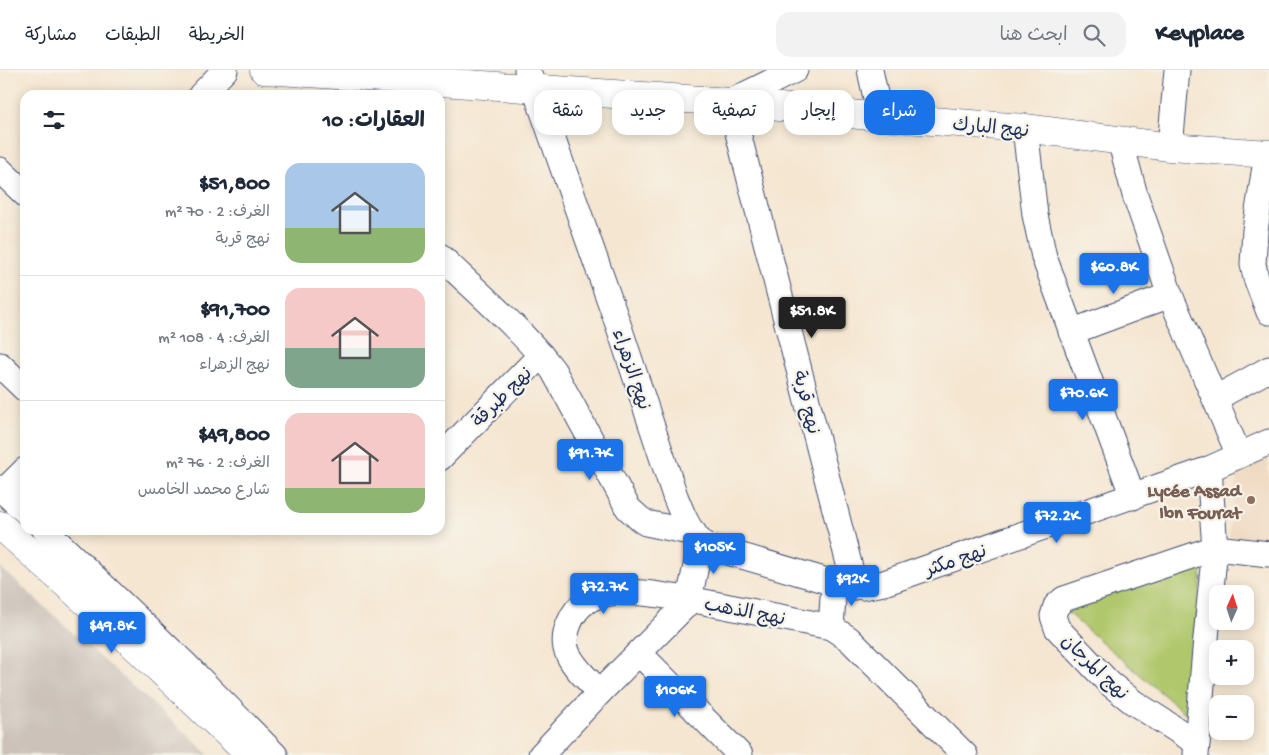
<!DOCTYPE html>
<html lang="ar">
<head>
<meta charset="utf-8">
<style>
  :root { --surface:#fff; --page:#f2f2f3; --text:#1f2937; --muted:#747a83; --line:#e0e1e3; --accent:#1a73e8 }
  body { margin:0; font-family:"Gochi Hand","Playpen Sans Arabic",sans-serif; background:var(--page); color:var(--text); direction:rtl; height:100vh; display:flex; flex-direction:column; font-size:19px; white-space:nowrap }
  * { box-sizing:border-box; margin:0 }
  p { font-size:16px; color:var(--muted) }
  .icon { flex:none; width:28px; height:28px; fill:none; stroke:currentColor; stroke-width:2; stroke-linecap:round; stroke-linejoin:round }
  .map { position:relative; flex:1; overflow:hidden; direction:ltr }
  .side { position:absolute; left:20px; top:20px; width:425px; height:445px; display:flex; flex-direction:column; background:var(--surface); border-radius:15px; box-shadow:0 2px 12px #0003; direction:rtl }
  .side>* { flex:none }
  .guide { position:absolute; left:460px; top:20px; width:475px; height:45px; direction:rtl; display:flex; gap:10px }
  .needle { width:32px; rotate:3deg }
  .buttons { position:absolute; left:1209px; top:515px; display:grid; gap:10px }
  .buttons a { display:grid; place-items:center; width:45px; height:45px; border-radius:10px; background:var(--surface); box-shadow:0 2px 12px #0003; font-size:25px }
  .price { position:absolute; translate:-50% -42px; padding:0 11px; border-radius:5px; background:var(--accent); color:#fff; font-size:16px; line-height:32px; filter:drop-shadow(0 1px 2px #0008) }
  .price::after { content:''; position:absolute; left:50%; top:30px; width:15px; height:11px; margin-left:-8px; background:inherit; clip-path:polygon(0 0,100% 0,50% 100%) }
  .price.current { background:#222; color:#fff }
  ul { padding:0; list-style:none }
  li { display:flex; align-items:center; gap:15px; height:125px; padding:0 20px }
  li+li { border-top:1px solid var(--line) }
  li span { display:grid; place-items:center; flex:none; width:140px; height:100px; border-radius:15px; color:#555 }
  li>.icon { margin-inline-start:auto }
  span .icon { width:60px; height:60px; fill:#fffc; stroke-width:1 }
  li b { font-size:21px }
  h2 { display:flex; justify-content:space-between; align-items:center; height:60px; padding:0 20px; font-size:21px }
  .pill { padding:0 18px; border-radius:15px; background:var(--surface); box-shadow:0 2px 12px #0003; font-size:18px; line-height:45px }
  .pill.current { background:var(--accent); color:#fff }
  header { display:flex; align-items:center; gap:30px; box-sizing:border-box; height:70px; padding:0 25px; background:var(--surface); border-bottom:1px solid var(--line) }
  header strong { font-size:24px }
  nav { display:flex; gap:28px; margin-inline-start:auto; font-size:18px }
  .search { width:350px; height:45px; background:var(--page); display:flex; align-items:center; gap:12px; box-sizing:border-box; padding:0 18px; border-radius:15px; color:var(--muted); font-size:19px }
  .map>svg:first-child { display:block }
  .built { fill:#eed6bb }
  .industrial { fill:#ccc2b9 }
  .green { fill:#b0c76c; stroke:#667b65 }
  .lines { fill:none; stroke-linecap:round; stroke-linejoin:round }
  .minor-casing { stroke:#3c4a6f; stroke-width:27 }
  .tertiary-casing { stroke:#3c4a6f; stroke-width:29 }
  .secondary-casing { stroke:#3c4a6f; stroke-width:29 }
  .minor { stroke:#fff; stroke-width:25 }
  .tertiary { stroke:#fff; stroke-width:28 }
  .secondary { stroke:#fff; stroke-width:28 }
  .education-dot { fill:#8d6e63; stroke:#f7f3e8; stroke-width:2 }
  .labels { text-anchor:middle; stroke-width:4.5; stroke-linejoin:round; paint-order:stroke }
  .street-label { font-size:19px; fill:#1b2f5e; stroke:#f7f3e8 }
  .education-label { font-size:19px; font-weight:bold; fill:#785e54; stroke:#f7f3e8; text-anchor:end }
</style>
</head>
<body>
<header>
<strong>Keyplace</strong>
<div class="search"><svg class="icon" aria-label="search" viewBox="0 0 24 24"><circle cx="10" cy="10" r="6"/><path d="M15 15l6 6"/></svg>ابحث هنا</div>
<nav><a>الخريطة</a><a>الطبقات</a><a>مشاركة</a></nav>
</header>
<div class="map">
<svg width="1269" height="685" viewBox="0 0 1269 685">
  <rect width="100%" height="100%" fill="#f7f3e8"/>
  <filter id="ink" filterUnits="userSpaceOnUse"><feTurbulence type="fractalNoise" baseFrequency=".02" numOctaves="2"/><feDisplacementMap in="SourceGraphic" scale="10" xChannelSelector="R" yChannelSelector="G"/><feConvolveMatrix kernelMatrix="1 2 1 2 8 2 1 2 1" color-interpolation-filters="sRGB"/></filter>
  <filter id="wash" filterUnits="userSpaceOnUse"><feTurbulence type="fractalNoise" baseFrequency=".0096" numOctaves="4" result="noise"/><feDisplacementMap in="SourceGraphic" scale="20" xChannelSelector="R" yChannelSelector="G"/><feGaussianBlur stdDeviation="1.12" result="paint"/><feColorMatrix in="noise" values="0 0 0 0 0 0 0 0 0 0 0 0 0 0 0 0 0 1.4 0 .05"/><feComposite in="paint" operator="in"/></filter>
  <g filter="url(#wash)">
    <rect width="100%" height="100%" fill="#f5e6d1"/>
    <path class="built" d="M1269 380V470L1229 467 1238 394Z"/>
    <path class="industrial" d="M0 497 204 680 208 685H0Z"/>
    <path class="green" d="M1203 491 1186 644 1063 539Z"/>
  </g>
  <g filter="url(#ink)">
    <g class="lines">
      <g class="minor-casing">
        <g id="minor">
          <path d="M527 0 535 19 619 257 675 426C681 441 688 460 700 471 703 474 707 476 711 477L834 513 863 517 884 513 1209 399 1269 372"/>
          <path d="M795 0 730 32 855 517"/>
          <path d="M870 0 880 47"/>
          <path d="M201 25 225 0"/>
          <path d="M1025 58 1035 145 1044 187 1133 427"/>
          <path d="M1120 70 1135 125 1170 225 1239 385"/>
          <path d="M1170 77 1177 0"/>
          <path d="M1267 84 1255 160 1253 194 1256 208 1269 242"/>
          <path d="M0 100 25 124"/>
          <path d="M440 186C478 223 521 259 553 300L628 438 640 449 646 453 694 463"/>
          <path d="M1071 262 1170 225"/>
          <path d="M0 295 25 319"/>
          <path d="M1216 328 1269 299"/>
          <path d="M440 388 541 285"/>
          <path d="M0 418 25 441"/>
          <path d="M4 421 25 400"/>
          <path d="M45 460 185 594 275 685"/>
          <path d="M831 557 834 513"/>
          <path d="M639 583 740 685"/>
          <path d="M600 622C589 611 575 599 568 584 560 567 571 541 587 531 593 527 601 524 609 523 635 520 663 526 689 529L701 472"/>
          <path d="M1197 673 1133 632 1109 613 1057 558 1053 546 1056 536 1064 529 1215 478 1269 484"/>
          <path d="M541 685 600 622 684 537 689 529 831 557 849 569 965 685"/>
          <path d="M1196 685 1206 568 1215 478 1209 399"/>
        </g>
      </g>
      <g class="tertiary-casing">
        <path id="tertiary" d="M264 0 730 32 880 47 1025 58 1170 77 1269 84"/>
      </g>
      <g class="secondary-casing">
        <path id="secondary" d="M0 455 124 566 250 685"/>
      </g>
      <use href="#minor" class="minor"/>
      <use href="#tertiary" class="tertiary"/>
      <use href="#secondary" class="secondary"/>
    </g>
  </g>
  <circle class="education-dot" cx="1251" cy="430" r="5"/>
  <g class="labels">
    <g class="street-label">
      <text transform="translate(991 56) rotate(5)" y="7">نهج البارك</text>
      <text transform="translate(633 299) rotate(71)" y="7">نهج الزهراء</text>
      <text transform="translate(501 326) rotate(-45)" y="7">نهج طبرقة</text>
      <text transform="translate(808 332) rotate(76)" y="7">نهج قربة</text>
      <text transform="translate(955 489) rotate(-19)" y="7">نهج مكثر</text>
      <text transform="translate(745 540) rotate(11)" y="7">نهج الذهب</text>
      <text transform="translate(1096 596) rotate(44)" y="7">نهج المرجان</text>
    </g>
    <g class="education-label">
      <text x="1241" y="426">Lycée Assad<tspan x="1241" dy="22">Ibn Fourat</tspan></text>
    </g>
  </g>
</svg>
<div class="buttons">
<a><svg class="needle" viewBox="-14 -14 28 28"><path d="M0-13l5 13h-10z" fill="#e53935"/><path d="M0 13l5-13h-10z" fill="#747a83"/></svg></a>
<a>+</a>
<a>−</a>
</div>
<b class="price" style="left:1114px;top:225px">$60.8K</b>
<b class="price current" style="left:812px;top:269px">$51.8K</b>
<b class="price" style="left:1083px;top:351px">$70.6K</b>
<b class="price" style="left:590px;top:411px">$91.7K</b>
<b class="price" style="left:1057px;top:474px">$72.2K</b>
<b class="price" style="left:714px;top:505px">$105K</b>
<b class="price" style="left:852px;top:537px">$92K</b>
<b class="price" style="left:604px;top:545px">$72.7K</b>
<b class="price" style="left:112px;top:584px">$49.8K</b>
<b class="price" style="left:675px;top:648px">$106K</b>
<div class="guide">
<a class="pill current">شراء</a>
<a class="pill">إيجار</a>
<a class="pill">تصفية</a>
<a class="pill">جديد</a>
<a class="pill">شقة</a>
</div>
<section class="side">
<h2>العقارات: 10<svg class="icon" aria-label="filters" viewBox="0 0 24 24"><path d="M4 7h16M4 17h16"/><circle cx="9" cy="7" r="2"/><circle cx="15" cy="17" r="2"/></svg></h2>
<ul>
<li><span style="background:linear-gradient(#a9c7e8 65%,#8fb573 0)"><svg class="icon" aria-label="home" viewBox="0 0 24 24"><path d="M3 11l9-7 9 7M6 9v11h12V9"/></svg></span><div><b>$51,800</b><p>الغرف: 2 · 70 m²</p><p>نهج قربة</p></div></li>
<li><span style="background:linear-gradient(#f6c9c9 60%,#7fa58c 0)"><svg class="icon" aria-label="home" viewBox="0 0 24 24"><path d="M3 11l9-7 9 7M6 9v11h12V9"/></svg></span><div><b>$91,700</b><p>الغرف: 4 · 108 m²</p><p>نهج الزهراء</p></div></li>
<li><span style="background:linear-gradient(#f6c9c9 75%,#8fb573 0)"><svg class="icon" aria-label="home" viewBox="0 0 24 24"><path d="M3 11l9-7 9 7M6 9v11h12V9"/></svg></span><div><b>$49,800</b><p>الغرف: 2 · 76 m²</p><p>شارع محمد الخامس</p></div></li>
</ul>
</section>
</div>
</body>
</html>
